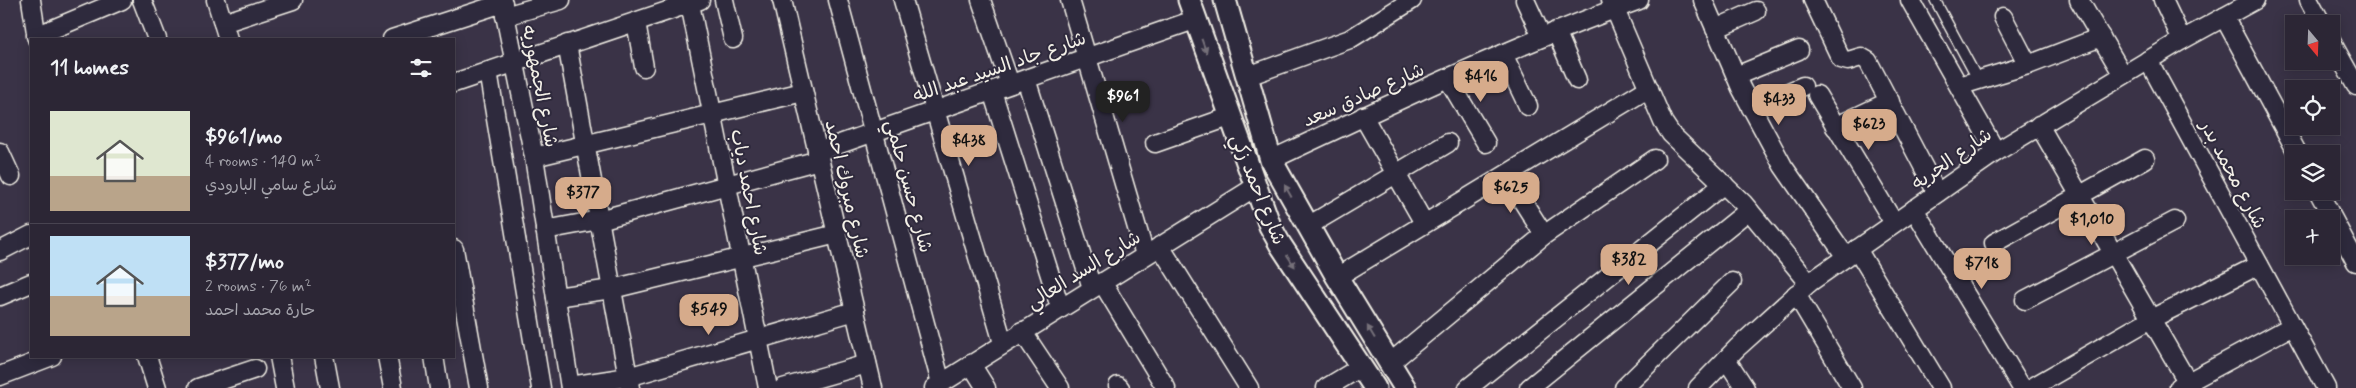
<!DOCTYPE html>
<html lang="en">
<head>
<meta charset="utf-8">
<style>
  :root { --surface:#2c2635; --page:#342e3d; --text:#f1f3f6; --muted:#a6a5ad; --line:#484350; --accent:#d6ab8b }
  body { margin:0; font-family:Mynerve,"Playpen Sans Arabic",sans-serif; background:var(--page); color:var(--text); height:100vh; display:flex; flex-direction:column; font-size:19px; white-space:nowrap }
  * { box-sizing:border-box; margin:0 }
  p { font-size:16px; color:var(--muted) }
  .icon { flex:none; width:28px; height:28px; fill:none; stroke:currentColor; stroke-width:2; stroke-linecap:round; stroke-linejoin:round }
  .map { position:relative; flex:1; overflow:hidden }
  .side { position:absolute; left:30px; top:38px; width:425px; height:320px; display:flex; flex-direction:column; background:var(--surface); border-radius:0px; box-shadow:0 2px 12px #0003,0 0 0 1px var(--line) }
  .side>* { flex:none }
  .needle { width:32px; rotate:161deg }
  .fabs { position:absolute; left:2285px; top:15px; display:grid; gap:10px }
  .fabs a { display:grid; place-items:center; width:55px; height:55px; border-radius:0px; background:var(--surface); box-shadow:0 2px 12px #0003,0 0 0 1px var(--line); font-size:25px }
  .price { position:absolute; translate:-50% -42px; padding:0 11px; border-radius:10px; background:var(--accent); color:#111; font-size:16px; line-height:32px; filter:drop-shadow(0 1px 2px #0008) }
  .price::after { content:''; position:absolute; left:50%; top:30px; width:15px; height:11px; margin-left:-8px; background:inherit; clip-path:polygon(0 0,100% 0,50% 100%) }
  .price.current { background:#222; color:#fff }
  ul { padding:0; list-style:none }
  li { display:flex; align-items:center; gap:15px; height:125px; padding:0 20px }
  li+li { border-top:1px solid var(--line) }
  li span { display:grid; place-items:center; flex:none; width:140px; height:100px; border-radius:0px; color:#555 }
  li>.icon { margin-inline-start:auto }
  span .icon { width:60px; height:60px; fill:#fffc; stroke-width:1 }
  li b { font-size:21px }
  h2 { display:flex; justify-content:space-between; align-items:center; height:60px; padding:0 20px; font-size:21px }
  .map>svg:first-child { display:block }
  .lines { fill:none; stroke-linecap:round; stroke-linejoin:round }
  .service-casing { stroke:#f4f1e8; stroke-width:12 }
  .minor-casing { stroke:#f4f1e8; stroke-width:21 }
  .tertiary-casing { stroke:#f4f1e8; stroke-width:25 }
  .service { stroke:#2f2a3d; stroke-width:9 }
  .minor { stroke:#2f2a3d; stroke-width:18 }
  .tertiary { stroke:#2f2a3d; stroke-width:21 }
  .oneway { fill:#747079 }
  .labels { text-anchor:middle; stroke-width:4; stroke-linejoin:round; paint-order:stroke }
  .street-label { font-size:19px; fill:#f4f1e8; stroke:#2f2a3d }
</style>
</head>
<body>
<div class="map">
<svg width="2356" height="388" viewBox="0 0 2356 388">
  <rect width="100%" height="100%" fill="#3a3347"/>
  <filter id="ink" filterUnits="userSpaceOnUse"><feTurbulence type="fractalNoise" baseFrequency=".02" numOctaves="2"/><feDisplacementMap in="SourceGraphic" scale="10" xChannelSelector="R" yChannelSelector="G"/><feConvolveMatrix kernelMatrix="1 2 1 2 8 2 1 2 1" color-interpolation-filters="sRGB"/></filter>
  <g filter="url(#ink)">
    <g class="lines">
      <g class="service-casing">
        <path id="service" d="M1935 0 1978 80"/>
      </g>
      <g class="minor-casing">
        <g id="minor">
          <path d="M31 0 37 39"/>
          <path d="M142 0 157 39"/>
          <path d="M216 0 228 39"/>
          <path d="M502 0 534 157 570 388"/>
          <path d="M724 0 733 39"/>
          <path d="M782 0 873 388"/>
          <path d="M838 0 941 383"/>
          <path d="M903 0 1003 343"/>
          <path d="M981 0 1010 84"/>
          <path d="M1070 0 1145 255"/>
          <path d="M1525 0 1542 37"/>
          <path d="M1611 0 1663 122 1671 134 1743 203 1809 283"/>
          <path d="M1703 0 1741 88 1783 166 1846 257"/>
          <path d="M1813 0 1841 59 1848 61 1861 57 1868 61 1937 193"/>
          <path d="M1910 0 1996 152"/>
          <path d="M2079 0 2123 75"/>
          <path d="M2163 0 2182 40"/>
          <path d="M2309 0 2322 24"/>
          <path d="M690 4 768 388"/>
          <path d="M505 16 561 0"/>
          <path d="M2003 17 2028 65"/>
          <path d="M2224 17 2298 154"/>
          <path d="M636 22 644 67"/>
          <path d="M223 23 293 0"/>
          <path d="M1715 29 1756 11"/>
          <path d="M1556 31 1577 80"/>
          <path d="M36 36 122 0"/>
          <path d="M392 39 503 3"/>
          <path d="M2331 41 2356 86"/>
          <path d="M567 44 630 388"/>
          <path d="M1503 54 1528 106"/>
          <path d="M2148 60 2326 388"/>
          <path d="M488 71 541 388"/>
          <path d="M1248 76 1350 39 1412 0"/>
          <path d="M1736 76 1799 50"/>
          <path d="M1026 79 1092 288"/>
          <path d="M1448 79 1486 143"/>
          <path d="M454 83 700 0"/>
          <path d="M1959 86 2028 65 2101 37"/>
          <path d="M992 91 1060 307"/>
          <path d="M1817 95 1894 223"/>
          <path d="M1751 108 1803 86"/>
          <path d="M1363 116 1424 223"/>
          <path d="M2039 125 2191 388"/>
          <path d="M1835 127 1890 101"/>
          <path d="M1155 143 1229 117"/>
          <path d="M0 152 11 176"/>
          <path d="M817 152 1194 20"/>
          <path d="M534 157 803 92"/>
          <path d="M1271 160C1392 103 1514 45 1639 0"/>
          <path d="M1506 175 1544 235"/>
          <path d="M2318 191 2356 262"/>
          <path d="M1914 209 2022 388"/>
          <path d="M1308 226 1448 143"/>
          <path d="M545 230 599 220 819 160"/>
          <path d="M1994 243 2145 159"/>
          <path d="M1160 246 1249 388"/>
          <path d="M454 249 479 388"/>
          <path d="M1857 249 1941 388"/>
          <path d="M0 251 31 235"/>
          <path d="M1337 277 1649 88"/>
          <path d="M1102 282 1166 388"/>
          <path d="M1796 294 1852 388"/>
          <path d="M0 296 31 283"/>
          <path d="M556 297 612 289 837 234"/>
          <path d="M2025 300 2175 221"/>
          <path d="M1022 331 1060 388"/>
          <path d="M147 356 157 388"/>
          <path d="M279 356 285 388"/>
          <path d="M324 356 330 388"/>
          <path d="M387 356 393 388"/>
          <path d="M434 356 439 388"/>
          <path d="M1726 359 1745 388"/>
          <path d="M1390 363 1544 235 1655 159"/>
          <path d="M971 364 986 388"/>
          <path d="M0 376 52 356"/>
          <path d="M570 386 628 377 855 311"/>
          <path d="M1118 386 1120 388"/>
          <path d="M2179 387 2292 326"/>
          <path d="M198 388 255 369"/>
          <path d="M783 388 867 364"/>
          <path d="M934 388 1255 187"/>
          <path d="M1326 388 1361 367"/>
          <path d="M1468 388 1724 184"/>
          <path d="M1529 388 1749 210"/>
          <path d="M1624 388 1732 282"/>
          <path d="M1698 388 1737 348 1809 283 1996 152 2182 40 2255 0"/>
          <path d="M2031 388 2151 319 2259 265"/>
        </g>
      </g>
      <g class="tertiary-casing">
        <g id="tertiary">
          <path d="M1189 0 1270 226 1280 244 1375 388"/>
          <path d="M1225 0 1271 160 1337 277 1405 388"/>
        </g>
      </g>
      <use href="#service" class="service"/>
      <use href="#minor" class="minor"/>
      <use href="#tertiary" class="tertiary"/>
    </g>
    <defs><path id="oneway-solid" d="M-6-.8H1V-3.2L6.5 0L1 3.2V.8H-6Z" transform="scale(1.25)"/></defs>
    <g class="oneway">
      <use href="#oneway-solid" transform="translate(1204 46) rotate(70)"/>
      <use href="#oneway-solid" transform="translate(1288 191) rotate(-119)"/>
      <use href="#oneway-solid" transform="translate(1291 261) rotate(56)"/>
      <use href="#oneway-solid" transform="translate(1371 332) rotate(-121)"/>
    </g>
  </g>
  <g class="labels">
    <g class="street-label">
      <text transform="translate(999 66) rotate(-19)" y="7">شارع جاد السيد عبد الله</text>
      <text transform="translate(541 86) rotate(79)" y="7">شارع الجمهوريه</text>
      <text transform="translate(1363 94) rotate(-24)" y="7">شارع صادق سعد</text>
      <text transform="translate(1951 158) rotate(-35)" y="7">شارع الحريه</text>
      <text transform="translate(2234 174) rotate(62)" y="7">شارع محمد بدر</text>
      <text transform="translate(910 186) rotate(75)" y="7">شارع حسن حلمي</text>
      <text transform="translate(848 189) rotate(77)" y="7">شارع مبروك احمد</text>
      <text transform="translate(1259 189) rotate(68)" y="7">شارع احمد زكي</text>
      <text transform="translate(750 192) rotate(79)" y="7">شارع احمد دياب</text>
      <text transform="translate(1083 269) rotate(-32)" y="7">شارع السد العالي</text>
    </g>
  </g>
</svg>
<div class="fabs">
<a><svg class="needle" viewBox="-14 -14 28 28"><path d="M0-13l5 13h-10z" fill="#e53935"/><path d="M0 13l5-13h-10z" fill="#a6a5ad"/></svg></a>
<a><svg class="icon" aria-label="locate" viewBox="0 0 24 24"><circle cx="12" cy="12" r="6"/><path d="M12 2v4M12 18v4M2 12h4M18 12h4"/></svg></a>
<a><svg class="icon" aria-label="layers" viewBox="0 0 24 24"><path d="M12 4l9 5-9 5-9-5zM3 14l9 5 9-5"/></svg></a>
<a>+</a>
</div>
<b class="price" style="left:1481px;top:103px">$416</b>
<b class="price current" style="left:1123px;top:123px">$961</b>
<b class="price" style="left:1779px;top:126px">$433</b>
<b class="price" style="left:1869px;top:151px">$623</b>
<b class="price" style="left:969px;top:167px">$438</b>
<b class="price" style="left:1511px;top:214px">$625</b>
<b class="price" style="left:583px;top:219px">$377</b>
<b class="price" style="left:2092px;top:246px">$1,010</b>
<b class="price" style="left:1629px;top:286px">$382</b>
<b class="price" style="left:1982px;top:290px">$718</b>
<b class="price" style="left:709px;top:336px">$549</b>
<section class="side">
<h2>11 homes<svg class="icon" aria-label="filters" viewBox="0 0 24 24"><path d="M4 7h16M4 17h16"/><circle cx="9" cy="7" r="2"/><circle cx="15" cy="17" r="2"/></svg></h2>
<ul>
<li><span style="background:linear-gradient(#dfe7d0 65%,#b9a48a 0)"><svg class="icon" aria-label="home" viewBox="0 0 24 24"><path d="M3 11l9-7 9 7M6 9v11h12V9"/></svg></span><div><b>$961/mo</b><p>4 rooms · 140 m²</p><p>شارع سامي البارودي</p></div></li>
<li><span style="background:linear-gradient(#bfe0f5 60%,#b9a48a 0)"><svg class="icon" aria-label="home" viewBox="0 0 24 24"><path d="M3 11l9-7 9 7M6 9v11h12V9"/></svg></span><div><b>$377/mo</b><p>2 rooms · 76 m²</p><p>حارة محمد احمد</p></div></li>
</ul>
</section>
</div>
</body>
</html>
